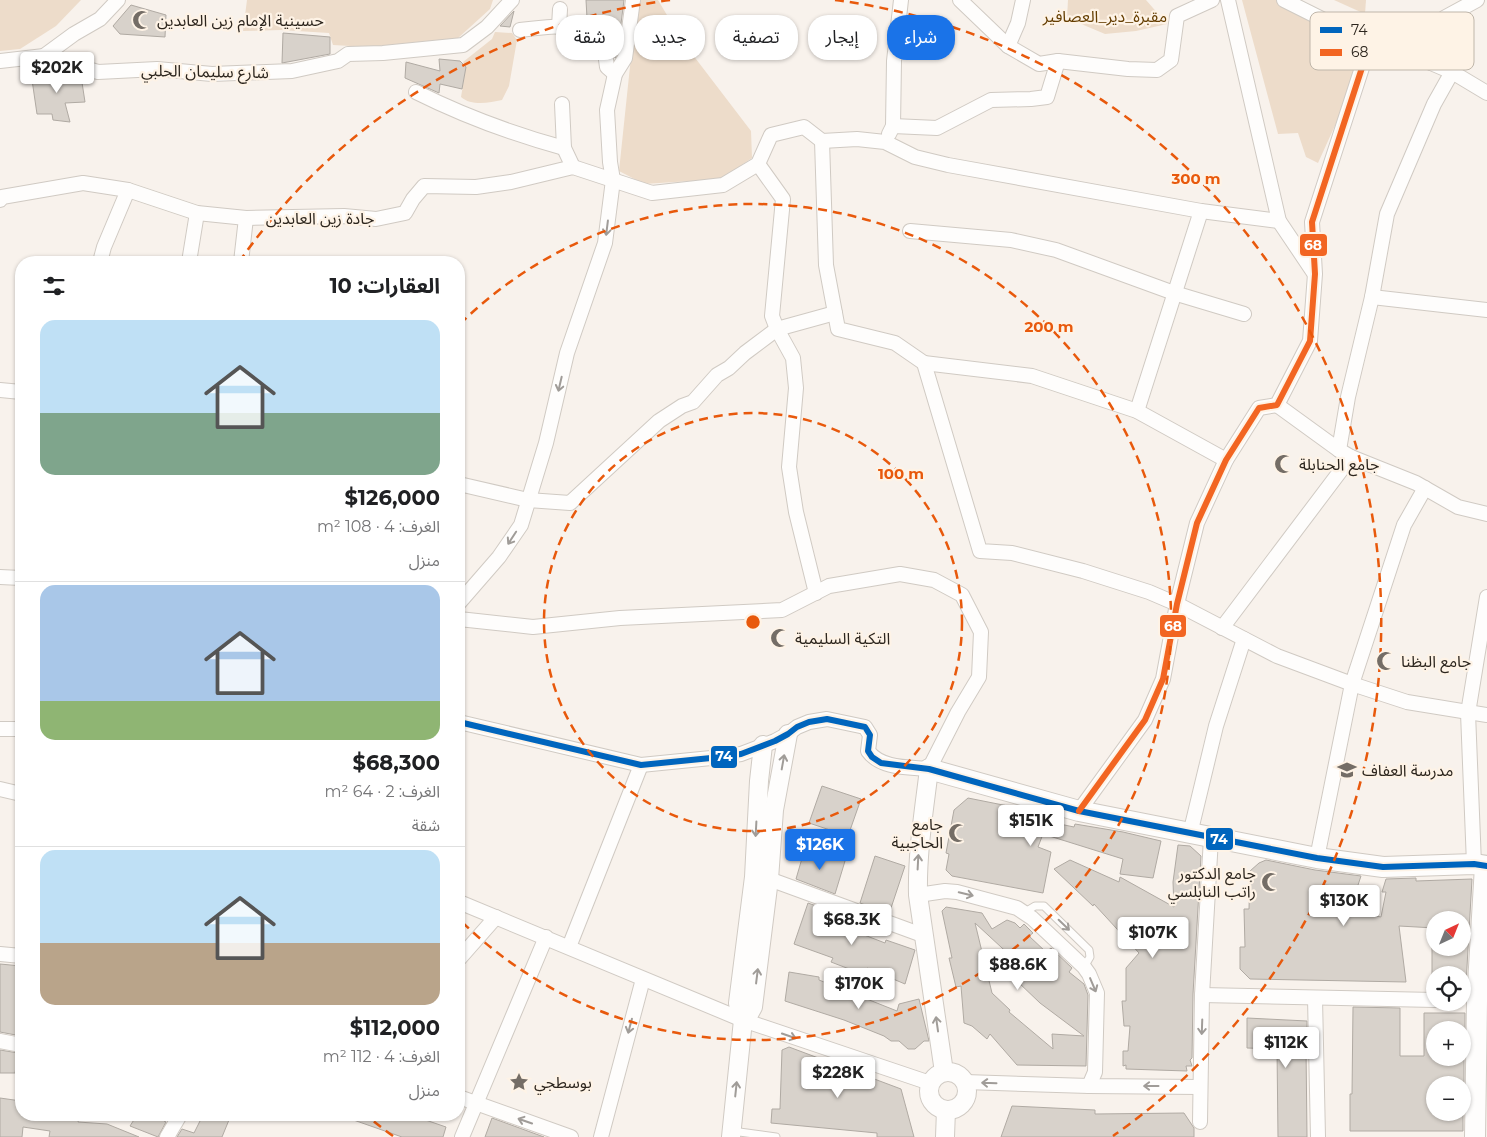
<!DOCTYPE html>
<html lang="ar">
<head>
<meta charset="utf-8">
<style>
  :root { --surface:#fff; --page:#f6f6f6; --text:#202124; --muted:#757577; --line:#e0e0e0; --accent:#1a73e8 }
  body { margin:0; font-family:Montserrat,"Noto Sans Arabic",sans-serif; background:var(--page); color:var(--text); direction:rtl; height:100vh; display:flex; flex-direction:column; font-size:19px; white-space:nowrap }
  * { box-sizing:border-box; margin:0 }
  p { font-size:16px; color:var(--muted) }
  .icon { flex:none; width:28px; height:28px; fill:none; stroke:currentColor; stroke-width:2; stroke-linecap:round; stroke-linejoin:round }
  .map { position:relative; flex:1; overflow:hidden; direction:ltr }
  .side { position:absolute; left:15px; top:256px; width:450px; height:865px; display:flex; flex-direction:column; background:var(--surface); border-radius:20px; box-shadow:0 1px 4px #0004; direction:rtl }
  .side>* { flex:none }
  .guide { position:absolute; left:480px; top:15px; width:475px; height:45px; direction:rtl; display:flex; gap:10px }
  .needle { width:32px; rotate:43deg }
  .fabs { position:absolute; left:1426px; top:911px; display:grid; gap:10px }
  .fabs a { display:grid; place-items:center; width:45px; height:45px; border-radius:50%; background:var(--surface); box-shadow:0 1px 4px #0004; font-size:25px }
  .price { position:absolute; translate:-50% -42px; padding:0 11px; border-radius:5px; background:#fff; color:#222; font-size:16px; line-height:32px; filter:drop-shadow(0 1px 2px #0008) }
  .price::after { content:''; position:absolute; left:50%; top:30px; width:15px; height:11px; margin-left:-8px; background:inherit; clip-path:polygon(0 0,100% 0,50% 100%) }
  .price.selected { background:var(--accent); color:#fff }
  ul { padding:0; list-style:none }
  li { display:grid; align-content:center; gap:10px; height:265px; padding:0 25px }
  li+li { border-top:1px solid var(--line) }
  li span { display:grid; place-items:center; height:155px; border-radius:15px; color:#555 }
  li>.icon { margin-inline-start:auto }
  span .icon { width:90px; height:90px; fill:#fffc; stroke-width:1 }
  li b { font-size:21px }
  h2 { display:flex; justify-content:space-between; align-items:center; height:60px; padding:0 25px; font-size:21px }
  .pill { padding:0 18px; border-radius:20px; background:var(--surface); box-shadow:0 1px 4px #0004; font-size:18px; line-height:45px }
  .pill.selected { background:var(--accent); color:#fff }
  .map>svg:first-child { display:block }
  .green { fill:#eddcca }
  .building { fill:#d8d2cb; stroke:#b0aaa3; fill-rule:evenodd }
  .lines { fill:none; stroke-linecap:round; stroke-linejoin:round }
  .service-casing { stroke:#d0cac3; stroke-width:9 }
  .minor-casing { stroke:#d0cac3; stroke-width:16 }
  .tertiary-casing { stroke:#d0cac3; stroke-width:20 }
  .secondary-casing { stroke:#d0cac3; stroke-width:22 }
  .service { stroke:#fefdfc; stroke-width:7 }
  .minor { stroke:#fefdfc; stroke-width:14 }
  .tertiary { stroke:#fefdfc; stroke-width:18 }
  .secondary { stroke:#fefdfc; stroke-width:20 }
  .bus-1-casing { stroke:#fef3e6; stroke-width:10 }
  .bus-2-casing { stroke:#fef3e6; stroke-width:10 }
  .bus-1 { stroke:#0065bd; stroke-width:6 }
  .bus-2 { stroke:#f26522; stroke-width:6 }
  .oneway { stroke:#a09c98 }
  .ring { fill:none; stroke:#e8590c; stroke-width:2.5; stroke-dasharray:9 6 }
  .labels { text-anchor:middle; stroke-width:4.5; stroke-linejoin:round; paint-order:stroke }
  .park-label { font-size:16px; fill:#653e02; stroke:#fef3e6 }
  .poi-label { font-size:16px; fill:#2d261e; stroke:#fef3e6; text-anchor:start }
  .street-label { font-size:16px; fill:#2d261e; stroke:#fef3e6 }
  .key { fill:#fef3e6; stroke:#bfb6aa; stroke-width:1 }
  .key-label { font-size:14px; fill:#2d261e }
  .centre { fill:#e8590c; stroke:#fef3e6; stroke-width:2.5 }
  .ring-label { font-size:15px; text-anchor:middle; font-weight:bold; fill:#e8590c; stroke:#fef3e6; stroke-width:4.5; stroke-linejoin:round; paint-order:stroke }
  .line-badge { stroke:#fef3e6; stroke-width:2 }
  .badge-label { font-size:14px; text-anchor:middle; font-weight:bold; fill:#fff }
</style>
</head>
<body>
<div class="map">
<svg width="1487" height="1137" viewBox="0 0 1487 1137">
  <rect width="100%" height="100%" fill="#f8f2ec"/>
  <g class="green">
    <path d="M0 0H81L56 26 20 49 0 51Z"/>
    <path d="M247 0H493L490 9 457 39 368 47 333 45 329 33 281 30 243 31Z"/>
    <path d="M637 0H658L683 42 751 131 752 158 721 179 644 184 619 171Z"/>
    <path d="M1068 0H1146L1167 24 1136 31 1105 34 1067 18Z"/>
    <path d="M1242 0H1296L1376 35 1318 163 1306 157 1298 133 1278 134Z"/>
    <path d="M1334 0H1366L1365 14Z"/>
    <path d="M495 32 512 33 517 40 509 86 502 100C489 103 471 106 461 97L466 67 463 62 492 39Z"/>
  </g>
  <g class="building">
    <path d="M586 0H624L617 55 615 58 609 25 604 22 587 18Z"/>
    <path d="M131 5 166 15 165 37 120 34 113 26Z"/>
    <path d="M514 11 510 27 500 26Z"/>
    <path d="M283 33 330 37V54L282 63Z"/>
    <path d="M439 59 460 61 466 67 462 89 440 84 439 93 405 78 406 62 440 71Z"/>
    <path d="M60 70 81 76 85 102 65 103 70 122 53 120 52 114H37L31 73 61 75Z"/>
    <path d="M822 786 861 799 848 836 809 823Z"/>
    <path d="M968 798 1008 806 1007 813 1074 827 1075 824 1123 832 1161 841 1153 878 1120 874 1123 859 1043 834 1038 847 1051 852 1043 893 952 876 946 870 949 854 946 853 954 810Z"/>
    <path d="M1178 845 1190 846 1201 856 1193 994 1192 1058 1190 1060 1192 1066H1186L1187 1071 1126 1069V1065L1123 1066V1051H1128L1130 1026H1124L1122 1001H1126V968L1139 953 1094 904 1093 906 1054 869 1070 860 1119 882 1120 877 1174 907 1173 882Z"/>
    <path d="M805 848 845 861 835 894 796 879Z"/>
    <path d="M875 856 905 866 889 914 860 903Z"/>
    <path d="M1266 860 1315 870 1361 876 1357 888 1324 885 1325 906 1381 917 1386 892H1382L1386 879 1416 878V881L1472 879 1466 984H1462V975H1432V948H1462V920H1435V928L1399 926 1406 982 1250 979 1240 969V947H1245L1244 909H1249L1250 871 1259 863Z"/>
    <path d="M808 903 830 911 829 913 844 918 841 926 885 943 886 940 915 950 905 984 867 968 865 975 831 962 833 958 794 944Z"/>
    <path d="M946 907 982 913 992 929 1007 920 1015 923 1020 928 1024 924 1033 933 1029 936 1046 952 1051 948 1072 968 1069 972 1084 984 1088 995 1086 1066 1017 1065 990 1034 987 1039 972 1026 964 1023 961 986 956 987 949 958H952L942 911ZM975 923 1028 972 1018 982 1040 1003 1084 1036 1052 1034 1053 1049 1009 1012 1010 1010 992 993Z"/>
    <path d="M0 964 21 966V1036L0 1032Z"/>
    <path d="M789 972 819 977V980L897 1011 899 1004 919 999 929 1041H924L915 1049H908L899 1041H891L884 1036 844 1020 785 1001Z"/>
    <path d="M1353 1007 1400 1008V1056H1424V1013H1465V1030H1435V1058H1464V1085H1435V1112H1463V1131H1350V1094H1352Z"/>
    <path d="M1247 1018 1307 1021V1048H1306L1307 1137H1278L1277 1049 1247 1048Z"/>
    <path d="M789 1047 901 1089 914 1137H877V1133L771 1123 772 1109H780L782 1050Z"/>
    <path d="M0 1050 18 1053 15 1073H0Z"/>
    <path d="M0 1098 21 1101V1115H80L78 1122 107 1124 139 1137H49L50 1131 23 1127 22 1137H0Z"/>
    <path d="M1012 1106 1095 1110V1114L1184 1113 1194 1128V1137H1001Z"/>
    <path d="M137 1115H167L164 1121 166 1122 158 1137 130 1126Z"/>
    <path d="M203 1115H231L222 1137H177L182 1129 194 1133Z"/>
    <path d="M345 1115H411L446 1127 443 1137H402L345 1117Z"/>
    <path d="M492 1118 544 1137H485Z"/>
  </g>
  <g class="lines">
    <g class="service-casing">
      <g id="service">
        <path d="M1025 912 1035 906H1044L1089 950 1090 957 1084 967"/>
        <path d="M732 1131 776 1137"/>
      </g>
    </g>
    <g class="minor-casing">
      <g id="minor">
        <path d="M960 0 1008 46 1039 64 1058 61 1128 69 1157 70 1171 60 1177 16 1212 0"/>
        <path d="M1228 0 1279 221 1314 273"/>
        <path d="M1284 0 1370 43 1431 63 1452 72 1487 93"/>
        <path d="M559 27 560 9"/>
        <path d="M520 30C543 27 581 23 602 30L607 67 615 74"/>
        <path d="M1008 46 1018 23 1023 0"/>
        <path d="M44 56 74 34 100 19 118 0"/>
        <path d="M0 61 44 56 98 72 157 69 212 74 292 71 338 61 348 54 383 53 463 45 487 27 512 0"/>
        <path d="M1431 63 1444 18 1477 0"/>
        <path d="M416 92C464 116 513 134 564 148"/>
        <path d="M562 104 564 148 573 167"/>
        <path d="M893 126 937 128 991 100 1031 99 1047 97 1058 61"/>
        <path d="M889 134 893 126 894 61 901 0"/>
        <path d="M822 141 826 265 838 329 895 343 924 363 980 551 1012 553 1083 571 1149 592 1177 604 1277 656 1352 684 1407 702 1487 715"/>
        <path d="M822 141 857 139 885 142 915 157 948 165 1201 211 1279 221"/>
        <path d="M758 164 783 199 772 316 777 329 793 358 796 388 789 467 796 512 816 593"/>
        <path d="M0 200 2 197 83 183 128 190 197 213 246 218 344 216 376 219 405 213 413 199 424 186 476 187 511 182 573 167 652 193 723 185 758 164 771 135 804 127 822 141"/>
        <path d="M910 231 1011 240 1056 250 1174 293 1244 314"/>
        <path d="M100 262 104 247 128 190"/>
        <path d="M189 262 197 213"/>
        <path d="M241 262 246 218"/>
        <path d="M1372 297 1487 310"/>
        <path d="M924 363 1032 376 1137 411 1226 460"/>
        <path d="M0 390 21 392"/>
        <path d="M1277 405 1339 450 1351 457 1416 483 1458 507 1487 514"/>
        <path d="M1137 411 1201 211"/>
        <path d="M1339 450 1348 397 1372 297 1387 214 1434 104 1452 72"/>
        <path d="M459 484 528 500 570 503 659 421 682 406 693 402 717 375 729 368 745 353 777 329 835 313"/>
        <path d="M0 577 21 578"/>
        <path d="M459 603 499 557 521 525 546 443 567 353 605 243 613 180 610 162 607 110 615 74 625 58 633 0"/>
        <path d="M459 619 533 627 620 618 782 610 829 586 900 574 934 580 962 595 981 632 979 677 958 712 929 769C909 767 881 769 868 751L870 735 865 727 827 719 809 722 797 727 788 734 775 741 741 754 721 757 641 765 459 722"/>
        <path d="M1222 628 1351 457"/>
        <path d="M0 729H21"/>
        <path d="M0 789 21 794"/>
        <path d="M1079 811 1145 720 1163 679 1177 604 1197 523 1226 460 1259 408 1277 405 1310 341 1315 274 1312 222 1370 43"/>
        <path d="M1190 834 1216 726 1244 639"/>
        <path d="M1317 858 1352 684 1404 525 1425 488"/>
        <path d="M1474 864 1468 713 1487 597"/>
        <path d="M769 879 925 936"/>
        <path d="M918 895 945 891 957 892 1017 908 1032 918 1084 967 1089 974 1097 993 1095 1072 1089 1086"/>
        <path d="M459 902 743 1020 930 1083"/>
        <path d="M569 947 641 765"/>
        <path d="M0 954 21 956"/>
        <path d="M459 959 496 917"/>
        <path d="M1202 995 1435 1000"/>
        <path d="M1315 998 1318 1137"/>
        <path d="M0 1041 21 1045"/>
        <path d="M965 1082 1089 1086 1200 1087"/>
        <path d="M459 1097 571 1137"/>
        <path d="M1200 1122 1202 995 1211 838"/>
        <path d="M167 1137 180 1115"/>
        <path d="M462 1137 546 937"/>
        <path d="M601 1137 643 979"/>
      </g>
    </g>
    <g class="tertiary-casing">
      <g id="tertiary">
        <path d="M929 769C924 811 917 852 918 895L944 1072"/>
        <path d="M743 1020 748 1016 753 1007 769 879 774 810 788 734"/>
        <circle cx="948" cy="1091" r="19"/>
        <path d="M731 1137 743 1020 739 1009 738 1003 754 877 759 781 763 745"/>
        <path d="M945 1137 946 1110"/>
      </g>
    </g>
    <g class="secondary-casing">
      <g id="secondary">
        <path d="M929 769 1079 811 1317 858 1383 867 1474 864 1487 866"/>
        <path d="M1475 1137 1477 1001 1485 866"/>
      </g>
    </g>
    <use href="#service" class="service"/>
    <use href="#minor" class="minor"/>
    <use href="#tertiary" class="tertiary"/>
    <use href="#secondary" class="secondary"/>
    <g class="bus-1-casing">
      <path id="bus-1" d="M459 722 641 765 721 757 741 754 775 741 788 734 797 727 809 722 827 719 865 727 870 735 868 751 872 757 881 763 929 769 1079 811 1317 858 1383 867 1474 864 1487 866"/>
    </g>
    <g class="bus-2-casing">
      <path id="bus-2" d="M1079 811 1145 720 1163 679 1177 604 1197 523 1226 460 1259 408 1277 405 1310 341 1315 274 1312 222 1370 43"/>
    </g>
    <use href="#bus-1" class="bus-1"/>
    <use href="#bus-2" class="bus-2"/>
  </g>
  <defs><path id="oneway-shaft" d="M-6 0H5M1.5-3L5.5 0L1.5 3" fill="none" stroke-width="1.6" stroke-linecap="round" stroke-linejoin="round" transform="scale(1.25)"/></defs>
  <g class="oneway">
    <use href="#oneway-shaft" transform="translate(607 228) rotate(97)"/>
    <use href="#oneway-shaft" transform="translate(560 384) rotate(103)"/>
    <use href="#oneway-shaft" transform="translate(512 538) rotate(123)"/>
    <use href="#oneway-shaft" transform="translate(783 762) rotate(-80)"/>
    <use href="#oneway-shaft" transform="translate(756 829) rotate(93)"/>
    <use href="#oneway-shaft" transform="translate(918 862) rotate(-87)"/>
    <use href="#oneway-shaft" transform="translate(966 894) rotate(14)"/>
    <use href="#oneway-shaft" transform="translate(1064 925) rotate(44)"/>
    <use href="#oneway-shaft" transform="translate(757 976) rotate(-83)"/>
    <use href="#oneway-shaft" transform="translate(1093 985) rotate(67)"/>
    <use href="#oneway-shaft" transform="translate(937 1024) rotate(-98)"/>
    <use href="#oneway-shaft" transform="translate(630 1026) rotate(105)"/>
    <use href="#oneway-shaft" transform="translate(1202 1027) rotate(92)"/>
    <use href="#oneway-shaft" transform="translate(789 1036) rotate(19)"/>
    <use href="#oneway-shaft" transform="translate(989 1083) rotate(-178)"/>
    <use href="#oneway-shaft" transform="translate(1151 1086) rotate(-180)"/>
    <use href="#oneway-shaft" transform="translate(736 1089) rotate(-84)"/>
    <use href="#oneway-shaft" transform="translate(525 1121) rotate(-161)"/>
  </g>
  <g class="ring">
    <circle cx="753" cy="622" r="209"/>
    <path d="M460 324A418 418 0 1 1 460 920"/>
    <path d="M393 1136A627 627 0 0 1 367 1116M239 262A627 627 0 0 1 671 0M835 0A627 627 0 0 1 1113 1136"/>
  </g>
  <defs>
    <g id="mosque-bare" transform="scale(1.5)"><path d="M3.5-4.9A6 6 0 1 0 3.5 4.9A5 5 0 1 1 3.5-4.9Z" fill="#746d66" stroke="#fef3e6" stroke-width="2.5" paint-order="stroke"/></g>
    <g id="school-bare" transform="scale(1.5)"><path d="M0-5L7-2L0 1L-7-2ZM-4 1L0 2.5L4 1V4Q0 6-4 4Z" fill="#746d66" stroke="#fef3e6" stroke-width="2.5" paint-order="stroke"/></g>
    <g id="sight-bare" transform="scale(1.5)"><path d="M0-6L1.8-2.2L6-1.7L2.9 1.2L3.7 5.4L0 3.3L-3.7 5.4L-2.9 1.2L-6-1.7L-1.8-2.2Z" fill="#746d66" stroke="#fef3e6" stroke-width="2.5" paint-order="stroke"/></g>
  </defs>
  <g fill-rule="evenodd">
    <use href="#mosque-bare" x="142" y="20"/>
    <use href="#mosque-bare" x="1284" y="464"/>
    <use href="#mosque-bare" x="780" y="638"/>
    <use href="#mosque-bare" x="1386" y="661"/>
    <use href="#school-bare" x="1347" y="770"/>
    <use href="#mosque-bare" x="958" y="833"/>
    <use href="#mosque-bare" x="1271" y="882"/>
    <use href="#sight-bare" x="519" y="1082"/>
  </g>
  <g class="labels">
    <g class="park-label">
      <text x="1105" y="22">مقبرة_دير_العصافير</text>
    </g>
    <g class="poi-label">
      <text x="157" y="26">حسينية الإمام زين العابدين</text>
      <text x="1299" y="470">جامع الحنابلة</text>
      <text x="795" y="644">التكية السليمية</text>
      <text x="1401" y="667">جامع البظنا</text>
      <text x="1362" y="776">مدرسة العفاف</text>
      <text x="943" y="830" text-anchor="end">جامع<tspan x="943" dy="18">الحاجبية</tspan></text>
      <text x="1256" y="879" text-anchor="end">جامع الدكتور<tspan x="1256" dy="18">راتب النابلسي</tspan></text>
      <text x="534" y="1088">بوسطجي</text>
    </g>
    <g class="street-label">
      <text transform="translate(205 71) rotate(1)" y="6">شارع سليمان الحلبي</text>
      <text x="320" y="224">جادة زين العابدين</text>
    </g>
  </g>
  <rect x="1310" y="12" width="164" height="58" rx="8" class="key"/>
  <rect x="1320" y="27" width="22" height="6" fill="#0065bd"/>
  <rect x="1320" y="49" width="22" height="7" fill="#f26522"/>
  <g class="key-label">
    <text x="1351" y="35">74</text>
    <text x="1351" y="57">68</text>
  </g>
  <circle cx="753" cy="622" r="8" class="centre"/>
  <g class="ring-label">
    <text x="1196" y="184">300 m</text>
    <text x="1049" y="332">200 m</text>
    <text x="901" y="479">100 m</text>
  </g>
  <g class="line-badge">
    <rect x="1299" y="233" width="29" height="24" rx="5" fill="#f26522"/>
    <rect x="1159" y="614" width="28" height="24" rx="5" fill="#f26522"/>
    <rect x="710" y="745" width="28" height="24" rx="5" fill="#0065bd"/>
    <rect x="1205" y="827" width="29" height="24" rx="5" fill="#0065bd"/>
  </g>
  <g class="badge-label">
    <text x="1313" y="250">68</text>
    <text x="1173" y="631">68</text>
    <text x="724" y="761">74</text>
    <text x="1219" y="844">74</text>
  </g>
</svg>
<div class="fabs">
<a><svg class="needle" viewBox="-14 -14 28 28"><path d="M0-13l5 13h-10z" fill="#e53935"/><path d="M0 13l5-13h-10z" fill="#757577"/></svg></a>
<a><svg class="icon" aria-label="locate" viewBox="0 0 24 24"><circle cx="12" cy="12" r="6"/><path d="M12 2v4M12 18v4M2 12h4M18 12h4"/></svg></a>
<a>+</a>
<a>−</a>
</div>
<b class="price" style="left:57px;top:94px">$202K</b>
<b class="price" style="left:1031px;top:847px">$151K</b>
<b class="price selected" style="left:820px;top:871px">$126K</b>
<b class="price" style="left:1344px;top:927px">$130K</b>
<b class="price" style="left:852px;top:946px">$68.3K</b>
<b class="price" style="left:1153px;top:959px">$107K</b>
<b class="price" style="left:1018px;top:991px">$88.6K</b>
<b class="price" style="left:859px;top:1010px">$170K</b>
<b class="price" style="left:1286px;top:1069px">$112K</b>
<b class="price" style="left:838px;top:1099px">$228K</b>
<div class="guide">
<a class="pill selected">شراء</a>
<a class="pill">إيجار</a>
<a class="pill">تصفية</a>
<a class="pill">جديد</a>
<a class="pill">شقة</a>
</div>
<section class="side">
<h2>العقارات: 10<svg class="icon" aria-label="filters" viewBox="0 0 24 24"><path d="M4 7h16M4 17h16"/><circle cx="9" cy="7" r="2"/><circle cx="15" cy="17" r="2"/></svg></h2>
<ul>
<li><span style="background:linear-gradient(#bfe0f5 60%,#7fa58c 0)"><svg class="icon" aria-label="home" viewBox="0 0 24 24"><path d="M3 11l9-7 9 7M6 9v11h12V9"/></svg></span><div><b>$126,000</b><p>الغرف: 4 · 108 m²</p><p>منزل</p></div></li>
<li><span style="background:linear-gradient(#a9c7e8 75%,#8fb573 0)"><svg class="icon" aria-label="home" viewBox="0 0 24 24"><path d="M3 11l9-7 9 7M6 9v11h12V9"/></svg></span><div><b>$68,300</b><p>الغرف: 2 · 64 m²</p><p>شقة</p></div></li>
<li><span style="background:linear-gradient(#bfe0f5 60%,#b9a48a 0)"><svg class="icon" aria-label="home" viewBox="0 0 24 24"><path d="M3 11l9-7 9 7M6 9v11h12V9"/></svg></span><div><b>$112,000</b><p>الغرف: 4 · 112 m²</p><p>منزل</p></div></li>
</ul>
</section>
</div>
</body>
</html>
